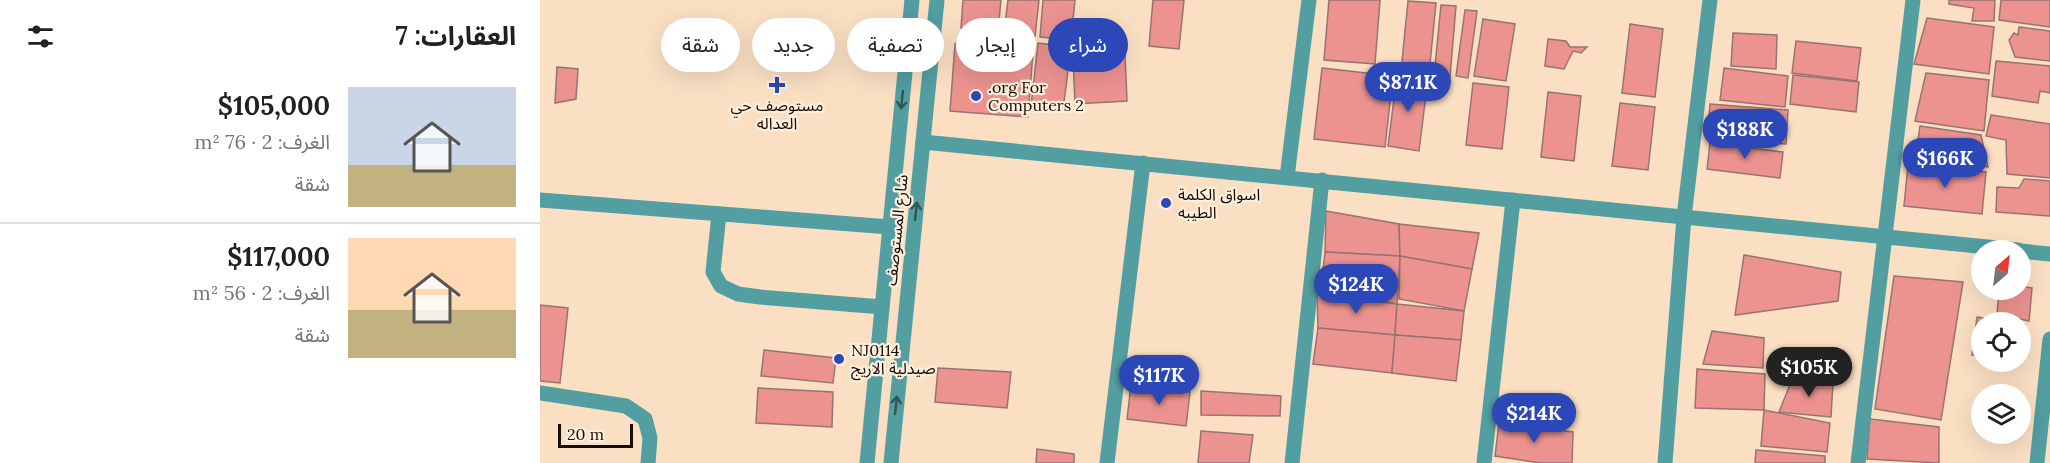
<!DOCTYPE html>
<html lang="ar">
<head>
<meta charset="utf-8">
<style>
  :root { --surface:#fff; --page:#f2f2f2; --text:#202124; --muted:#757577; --line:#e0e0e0; --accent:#2c47b8 }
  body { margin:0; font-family:Lora,"Noto Sans Arabic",serif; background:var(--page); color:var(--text); direction:rtl; height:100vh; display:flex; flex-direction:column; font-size:22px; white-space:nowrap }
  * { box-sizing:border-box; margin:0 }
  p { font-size:20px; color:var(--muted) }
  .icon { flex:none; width:33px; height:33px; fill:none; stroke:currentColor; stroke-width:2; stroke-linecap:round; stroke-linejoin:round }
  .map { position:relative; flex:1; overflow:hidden; direction:ltr }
  .panel { display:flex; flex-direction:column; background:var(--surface); width:540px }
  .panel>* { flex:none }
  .hud { position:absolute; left:18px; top:18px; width:570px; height:54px; direction:rtl; display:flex; gap:12px }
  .needle { width:39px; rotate:28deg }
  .fabs { position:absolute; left:1431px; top:240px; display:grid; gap:12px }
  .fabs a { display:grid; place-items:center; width:60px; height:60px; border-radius:50%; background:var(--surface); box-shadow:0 6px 24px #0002; font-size:30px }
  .scale { position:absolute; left:18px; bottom:15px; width:75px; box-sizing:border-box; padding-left:6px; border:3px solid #140c03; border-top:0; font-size:16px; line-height:21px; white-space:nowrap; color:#140c03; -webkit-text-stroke:4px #ffefdd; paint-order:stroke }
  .price { position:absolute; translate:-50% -51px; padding:0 14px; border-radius:21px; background:var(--accent); color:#fff; font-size:20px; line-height:39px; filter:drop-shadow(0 2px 3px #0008) }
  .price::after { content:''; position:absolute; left:50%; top:36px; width:18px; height:14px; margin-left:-9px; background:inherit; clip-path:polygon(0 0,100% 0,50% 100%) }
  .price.current { background:#222; color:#fff }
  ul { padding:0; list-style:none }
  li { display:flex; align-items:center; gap:18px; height:150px; padding:0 24px }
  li+li { border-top:2px solid var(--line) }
  li span { display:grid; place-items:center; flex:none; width:168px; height:120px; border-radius:0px; color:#555 }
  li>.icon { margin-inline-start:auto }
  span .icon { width:72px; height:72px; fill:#fffc; stroke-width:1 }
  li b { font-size:26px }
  h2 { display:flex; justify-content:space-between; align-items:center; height:72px; padding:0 24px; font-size:26px }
  .chip { padding:0 21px; border-radius:27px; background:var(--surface); box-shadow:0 6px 24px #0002; font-size:21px; line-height:54px }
  .chip.current { background:var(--accent); color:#fff }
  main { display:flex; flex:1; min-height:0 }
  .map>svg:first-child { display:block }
  .building { fill:#ec9390; stroke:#987371; stroke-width:1.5 }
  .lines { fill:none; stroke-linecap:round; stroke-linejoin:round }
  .minor { stroke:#529ea1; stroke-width:15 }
  .oneway { stroke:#335552 }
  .poi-dot { fill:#2c47b8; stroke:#ffefdd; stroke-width:2 }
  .labels { text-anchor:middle; stroke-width:4.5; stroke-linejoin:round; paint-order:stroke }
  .poi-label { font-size:16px; fill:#140c03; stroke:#ffefdd; text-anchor:start }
  .street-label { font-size:16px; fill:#140c03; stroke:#ffefdd }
</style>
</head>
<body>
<main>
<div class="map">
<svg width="1510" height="463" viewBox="0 0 1510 463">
  <rect width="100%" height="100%" fill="#fadfc3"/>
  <g class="building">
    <path d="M423 0H461L458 31 421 28Z"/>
    <path d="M468 0H499L495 36 464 33Z"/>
    <path d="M503 0H535L531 40 500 37Z"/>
    <path d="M613 0H644L639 49 609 46Z"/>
    <path d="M789 0H840L835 64 784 60Z"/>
    <path d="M1409 0H1455L1454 21H1432L1434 8 1409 4Z"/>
    <path d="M1461 0H1510V27L1459 20Z"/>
    <path d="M868 1 896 3 889 74 861 71Z"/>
    <path d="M901 5 916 6 910 77 894 76Z"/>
    <path d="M925 10 937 11 928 78 916 76Z"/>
    <path d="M1387 18 1454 27 1449 74 1374 64Z"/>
    <path d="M943 19 975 24 966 81 934 76Z"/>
    <path d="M1090 24 1123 29 1115 97 1082 93Z"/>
    <path d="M1479 27 1510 31V61L1475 57 1469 40 1474 33 1478 35Z"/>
    <path d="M430 33 494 39 488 117 410 111 415 44Z"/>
    <path d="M1193 33 1237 35 1236 69 1191 66Z"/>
    <path d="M1008 39 1026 41 1030 47H1047L1041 53 1033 51 1024 69 1005 66Z"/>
    <path d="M1256 41 1321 48 1317 81 1252 73Z"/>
    <path d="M498 43 531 47 523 110 491 106Z"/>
    <path d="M585 54 587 101 535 104 533 56Z"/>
    <path d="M1456 61 1510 66V93L1500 91 1498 103 1452 96Z"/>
    <path d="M17 67 38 69 36 99 15 103Z"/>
    <path d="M782 68 853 76 845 147 774 139Z"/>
    <path d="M1184 68 1248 76 1245 107 1180 100Z"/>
    <path d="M1386 73 1449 80 1444 131 1375 121Z"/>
    <path d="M857 75 888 79 879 151 848 146Z"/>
    <path d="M1253 75 1319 82 1316 112 1250 104Z"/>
    <path d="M933 83 969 87 962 149 926 145Z"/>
    <path d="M1008 92 1041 96 1034 161 1001 157Z"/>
    <path d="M1080 103 1115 107 1108 170 1072 166Z"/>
    <path d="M1170 104 1248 110 1246 144 1190 140 1191 131 1168 129Z"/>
    <path d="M1451 115 1510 124V178L1467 174 1466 140 1446 136Z"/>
    <path d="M1380 126 1441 135 1448 167 1375 160Z"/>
    <path d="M1170 143 1243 152 1240 178 1167 169Z"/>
    <path d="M1368 165 1446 172 1442 214 1364 206Z"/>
    <path d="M1484 179 1510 181V216L1456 212 1457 187 1479 188Z"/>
    <path d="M786 211 859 224 860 256 785 252Z"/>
    <path d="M859 224 939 233 932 269 860 256Z"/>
    <path d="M785 252 860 256 857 304 781 289Z"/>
    <path d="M1204 255 1301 272 1298 301 1195 315Z"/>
    <path d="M860 256 932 269 924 311 859 299Z"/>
    <path d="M1354 276 1423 282 1401 420 1335 409Z"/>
    <path d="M1480 286 1492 288 1489 321 1457 314 1459 290H1480Z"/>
    <path d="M777 294 857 304 855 335 778 328Z"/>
    <path d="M857 304 924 311 921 340 855 335Z"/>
    <path d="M0 305 28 308 20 383 0 381Z"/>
    <path d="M1437 317 1470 322H1442V356L1432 355Z"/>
    <path d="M1480 324 1485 325 1480 351Z"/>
    <path d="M778 328 855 335 852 373 773 364Z"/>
    <path d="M1172 331 1224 338 1223 368 1163 364Z"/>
    <path d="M855 335 921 340 916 381 852 373Z"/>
    <path d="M224 350 296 358 293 383 221 376Z"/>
    <path d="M398 368 471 372 467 408 395 402Z"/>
    <path d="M1157 369 1225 374 1224 410 1155 408Z"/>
    <path d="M1253 377 1293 382 1291 417 1239 412Z"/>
    <path d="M591 385 650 392 646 426 587 419Z"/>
    <path d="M218 388 293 392 292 427 216 423Z"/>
    <path d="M661 391 741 396 740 416 661 415Z"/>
    <path d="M1224 410 1290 423 1287 452 1221 446Z"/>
    <path d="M1330 419 1399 427V463L1327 459Z"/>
    <path d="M959 423 1033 432 1032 463H1001L955 456Z"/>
    <path d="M661 431 713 435 709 463H658Z"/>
    <path d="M497 449 534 454V463H496Z"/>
    <path d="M1216 450 1285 456V463H1215Z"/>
  </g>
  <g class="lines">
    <g class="minor">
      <path d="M383 142 1478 250"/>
      <path d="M747 177 769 0"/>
      <path d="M0 200 350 227"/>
      <path d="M179 214 173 272 181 286 198 294 220 297 342 307"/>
      <path d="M1480 251 1510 254"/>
      <path d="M0 393 86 406 105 419 110 438 108 463"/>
      <path d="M327 463 372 0"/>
      <path d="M351 463 397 0"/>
      <path d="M567 463 603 163"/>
      <path d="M752 463 782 180"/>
      <path d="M944 463 973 200"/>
      <path d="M1125 463 1144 217 1170 0"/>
      <path d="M1318 463 1373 0"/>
      <path d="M1497 463 1510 339"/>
    </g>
  </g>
  <defs><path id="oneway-shaft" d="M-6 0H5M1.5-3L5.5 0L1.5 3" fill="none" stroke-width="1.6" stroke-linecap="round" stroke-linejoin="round" transform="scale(1.5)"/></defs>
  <g class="oneway">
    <use href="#oneway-shaft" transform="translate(362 100) rotate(96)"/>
    <use href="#oneway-shaft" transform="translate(376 211) rotate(-84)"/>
    <use href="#oneway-shaft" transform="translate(356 405) rotate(-84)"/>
  </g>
  <g class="poi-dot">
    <path d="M234 76h6v6h6v6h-6v6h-6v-6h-6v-6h6z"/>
    <circle cx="436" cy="96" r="6"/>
    <circle cx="626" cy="203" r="6"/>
    <circle cx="299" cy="359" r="6"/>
  </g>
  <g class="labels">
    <g class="poi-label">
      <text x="448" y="93">.org For<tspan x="448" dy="18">Computers 2</tspan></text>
      <text x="237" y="111" text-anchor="middle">مستوصف حي<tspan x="237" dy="18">العداله</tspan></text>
      <text x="638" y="200">اسواق الكلمة<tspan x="638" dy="18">الطيبه</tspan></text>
      <text x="311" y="356">NJ0114<tspan x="311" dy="18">صيدلية الاريج</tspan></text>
    </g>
    <g class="street-label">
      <text transform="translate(356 230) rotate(-84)" y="6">شارع المستوصف</text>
    </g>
  </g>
</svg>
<div class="fabs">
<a><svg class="needle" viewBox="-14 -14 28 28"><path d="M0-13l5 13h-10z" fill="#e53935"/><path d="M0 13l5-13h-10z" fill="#757577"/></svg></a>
<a><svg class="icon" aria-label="locate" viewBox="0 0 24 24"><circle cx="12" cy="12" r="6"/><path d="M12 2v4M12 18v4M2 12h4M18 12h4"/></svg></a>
<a><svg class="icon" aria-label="layers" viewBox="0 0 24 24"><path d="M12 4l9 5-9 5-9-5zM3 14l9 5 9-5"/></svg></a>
</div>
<div class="scale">20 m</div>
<b class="price" style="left:868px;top:113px">$87.1K</b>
<b class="price" style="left:1205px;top:160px">$188K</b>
<b class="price" style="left:1405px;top:189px">$166K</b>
<b class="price" style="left:816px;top:315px">$124K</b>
<b class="price current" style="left:1269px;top:398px">$105K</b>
<b class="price" style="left:619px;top:406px">$117K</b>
<b class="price" style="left:994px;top:444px">$214K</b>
<div class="hud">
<a class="chip current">شراء</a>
<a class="chip">إيجار</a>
<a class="chip">تصفية</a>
<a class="chip">جديد</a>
<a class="chip">شقة</a>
</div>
</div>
<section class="panel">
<h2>العقارات: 7<svg class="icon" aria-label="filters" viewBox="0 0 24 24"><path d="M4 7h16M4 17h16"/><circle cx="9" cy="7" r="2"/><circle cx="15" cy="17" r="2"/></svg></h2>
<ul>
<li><span style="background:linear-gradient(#c9d6e8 65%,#c2b280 0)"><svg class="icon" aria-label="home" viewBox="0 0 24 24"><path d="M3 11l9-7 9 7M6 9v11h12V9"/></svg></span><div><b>$105,000</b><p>الغرف: 2 · 76 m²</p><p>شقة</p></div></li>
<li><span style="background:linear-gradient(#ffd9b3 60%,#c2b280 0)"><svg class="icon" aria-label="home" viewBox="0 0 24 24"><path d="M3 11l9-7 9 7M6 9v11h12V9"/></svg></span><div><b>$117,000</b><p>الغرف: 2 · 56 m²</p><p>شقة</p></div></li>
</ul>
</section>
</main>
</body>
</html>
